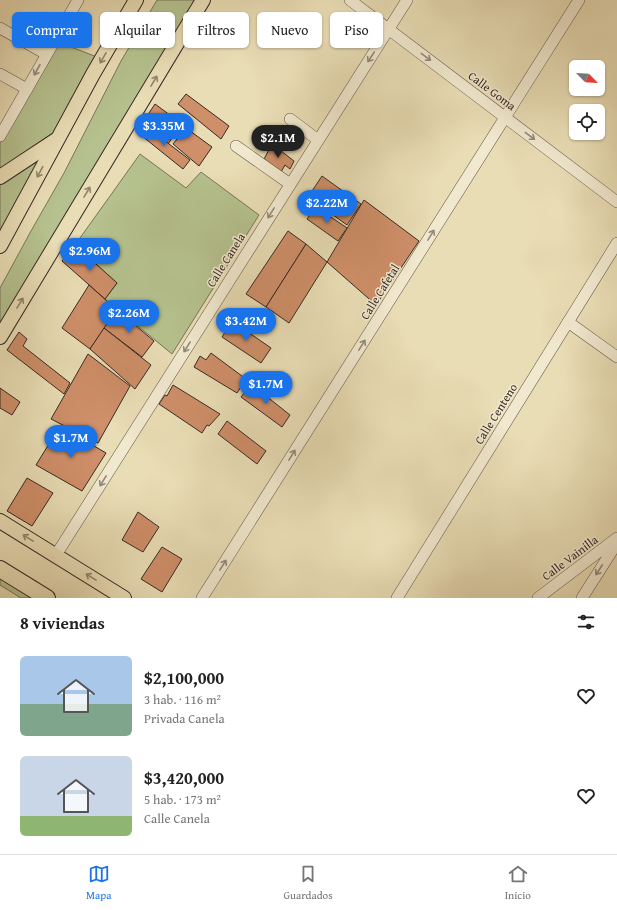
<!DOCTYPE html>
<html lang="es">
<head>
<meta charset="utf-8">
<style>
  :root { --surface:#fff; --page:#f6f6f6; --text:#222; --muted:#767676; --line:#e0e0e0; --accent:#1a73e8 }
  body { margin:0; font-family:"Gentium Book Plus",serif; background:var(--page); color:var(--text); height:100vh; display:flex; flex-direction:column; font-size:15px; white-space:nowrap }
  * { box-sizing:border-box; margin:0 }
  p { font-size:13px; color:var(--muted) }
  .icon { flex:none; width:22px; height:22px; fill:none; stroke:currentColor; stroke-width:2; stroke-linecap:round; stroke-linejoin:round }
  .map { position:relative; height:598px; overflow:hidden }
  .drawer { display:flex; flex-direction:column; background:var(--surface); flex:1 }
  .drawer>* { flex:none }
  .guide { position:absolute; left:12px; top:12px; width:400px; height:36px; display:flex; gap:8px }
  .needle { width:26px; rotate:114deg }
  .controls { position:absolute; left:569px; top:60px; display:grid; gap:8px }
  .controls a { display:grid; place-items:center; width:36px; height:36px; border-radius:6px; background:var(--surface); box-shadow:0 1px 3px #0004; font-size:20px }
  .price { position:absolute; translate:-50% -34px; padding:0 9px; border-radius:14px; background:var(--accent); color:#fff; font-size:13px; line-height:26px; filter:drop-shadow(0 1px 2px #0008) }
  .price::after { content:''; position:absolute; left:50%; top:24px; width:12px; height:9px; margin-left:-6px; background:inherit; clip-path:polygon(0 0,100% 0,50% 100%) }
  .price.active { background:#222; color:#fff }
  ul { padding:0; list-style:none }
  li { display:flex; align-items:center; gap:12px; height:100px; padding:0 20px }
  li span { display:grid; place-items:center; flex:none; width:112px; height:80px; border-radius:6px; color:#555 }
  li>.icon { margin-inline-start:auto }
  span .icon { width:48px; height:48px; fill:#fffc; stroke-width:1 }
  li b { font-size:17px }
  h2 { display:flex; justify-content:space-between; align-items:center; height:48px; padding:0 20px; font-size:17px }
  .chip { padding:0 14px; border-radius:6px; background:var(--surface); box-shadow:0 1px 3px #0004; font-size:14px; line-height:36px }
  .chip.active { background:var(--accent); color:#fff }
  .tabs { display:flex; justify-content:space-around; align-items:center; height:56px; border-top:1px solid var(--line); background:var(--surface); font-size:11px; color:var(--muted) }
  .tabs a { display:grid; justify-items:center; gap:2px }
  .tabs .active { color:var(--accent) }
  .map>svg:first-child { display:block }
  .green { fill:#b5c18e; stroke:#76765a }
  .building { fill:#ce8f69; stroke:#372a25 }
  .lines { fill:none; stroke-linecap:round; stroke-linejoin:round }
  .minor-casing { stroke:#645749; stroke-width:12 }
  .major-casing { stroke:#372a25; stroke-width:16 }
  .highway-casing { stroke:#372a25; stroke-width:18 }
  .minor { stroke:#f1e9cf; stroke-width:11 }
  .major { stroke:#e9ddb5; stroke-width:14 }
  .highway { stroke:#e9ddb5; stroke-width:16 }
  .oneway { stroke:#948a7a }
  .oneway2 { stroke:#90846d }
  .labels { text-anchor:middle; stroke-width:3; stroke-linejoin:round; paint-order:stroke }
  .street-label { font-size:12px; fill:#372a25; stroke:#f1e9cf }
</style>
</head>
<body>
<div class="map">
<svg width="617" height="598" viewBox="0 0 617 598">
  <rect width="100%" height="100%" fill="#e9ddb5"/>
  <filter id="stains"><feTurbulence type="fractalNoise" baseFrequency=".005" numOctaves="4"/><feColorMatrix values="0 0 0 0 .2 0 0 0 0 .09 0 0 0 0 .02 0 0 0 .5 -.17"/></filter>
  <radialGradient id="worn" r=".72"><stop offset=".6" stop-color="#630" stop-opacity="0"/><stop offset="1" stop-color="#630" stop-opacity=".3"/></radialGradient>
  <g class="green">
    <path d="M157 0H199L0 330V288L31 231 64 173 121 61Z"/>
    <path d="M58 42 97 57 50 140 0 173V143Z"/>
    <path d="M42 152 0 237V181Z"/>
    <path d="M140 154 186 188 201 172 259 215 172 354 105 299 117 283 75 245Z"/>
    <path d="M0 574 38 598H21L0 585Z"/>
  </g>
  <g class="building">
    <path d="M186 94 229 126 221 139 178 104Z"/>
    <path d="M155 104 182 124 168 144 143 122Z"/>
    <path d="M143 124 190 160 183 169 137 132Z"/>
    <path d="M186 128 212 147 199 166 173 144Z"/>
    <path d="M272 144 294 161 290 169 285 165 281 172 264 159Z"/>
    <path d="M322 176 361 204 347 225 308 197Z"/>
    <path d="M364 200 419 241 376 305 327 262Z"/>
    <path d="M316 207 347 228 338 241 307 219Z"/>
    <path d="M288 231 306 244 266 307 246 294Z"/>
    <path d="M306 244 327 262 289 323 266 307Z"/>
    <path d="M75 245 117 283 105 299 62 261Z"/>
    <path d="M89 285 117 310 90 349 62 328Z"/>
    <path d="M117 310 154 341 142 357 104 328Z"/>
    <path d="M232 321 271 348 261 363 222 337Z"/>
    <path d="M104 328 151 365 135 389 90 349Z"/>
    <path d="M19 332 27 339 23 346 70 383 64 394 7 350Z"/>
    <path d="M211 353 246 379 237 393 194 367 200 356 206 360Z"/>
    <path d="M88 354 130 386 98 443 51 419Z"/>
    <path d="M251 384 290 415 282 427 241 397Z"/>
    <path d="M173 385 220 414 209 426 207 425 202 433 159 404 165 395 167 396Z"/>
    <path d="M0 388 20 402 12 415 0 408Z"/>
    <path d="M227 421 266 451 257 464 218 434Z"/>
    <path d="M60 426 106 453 82 491 36 465Z"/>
    <path d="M27 478 53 493 32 526 7 511Z"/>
    <path d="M138 512 159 527 143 552 122 540Z"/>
    <path d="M162 547 182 559 162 592 141 579Z"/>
  </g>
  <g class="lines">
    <g class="minor-casing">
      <g id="minor">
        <path d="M350 0 617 202"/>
        <path d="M0 28 46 54"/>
        <path d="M0 74 27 89"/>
        <path d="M290 119 318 140"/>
        <path d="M0 136 78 0"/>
        <path d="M236 146 290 184"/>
        <path d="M568 322 617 357"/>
        <path d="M56 555 407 0"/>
        <path d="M202 598 579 0"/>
        <path d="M397 598 617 243"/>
        <path d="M538 598 617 538"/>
        <path d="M582 598 617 543"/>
      </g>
    </g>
    <g class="major-casing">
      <g id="major">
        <path d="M0 177 56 140"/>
        <path d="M0 246 93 74 136 0"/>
        <path d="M0 337 203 0"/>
        <path d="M0 521 124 598"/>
      </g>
    </g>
    <g class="highway-casing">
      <path id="highway" d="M0 569 47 598"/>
    </g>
    <use href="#minor" class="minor"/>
    <use href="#major" class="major"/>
    <use href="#highway" class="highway"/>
  </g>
  <defs><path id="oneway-shaft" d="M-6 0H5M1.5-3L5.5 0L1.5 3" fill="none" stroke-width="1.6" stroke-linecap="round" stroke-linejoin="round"/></defs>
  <g class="oneway">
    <use href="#oneway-shaft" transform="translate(371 57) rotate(123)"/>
    <use href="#oneway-shaft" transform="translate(426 57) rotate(37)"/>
    <use href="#oneway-shaft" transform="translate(37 70) rotate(119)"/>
    <use href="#oneway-shaft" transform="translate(530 136) rotate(37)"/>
    <use href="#oneway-shaft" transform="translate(271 213) rotate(122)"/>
    <use href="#oneway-shaft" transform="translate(431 235) rotate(-58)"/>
    <use href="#oneway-shaft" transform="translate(362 345) rotate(-58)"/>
    <use href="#oneway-shaft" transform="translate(187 347) rotate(122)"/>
    <use href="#oneway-shaft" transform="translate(292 455) rotate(-58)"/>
    <use href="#oneway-shaft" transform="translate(103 481) rotate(122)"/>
    <use href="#oneway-shaft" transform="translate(223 565) rotate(-58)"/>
    <use href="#oneway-shaft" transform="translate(599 570) rotate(123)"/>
  </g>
  <g class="oneway2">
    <use href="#oneway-shaft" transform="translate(103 58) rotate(120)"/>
    <use href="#oneway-shaft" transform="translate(154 81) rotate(-59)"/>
    <use href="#oneway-shaft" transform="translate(40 172) rotate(118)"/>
    <use href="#oneway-shaft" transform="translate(87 192) rotate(-59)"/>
    <use href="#oneway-shaft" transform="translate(20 303) rotate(-59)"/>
    <use href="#oneway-shaft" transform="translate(28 538) rotate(-148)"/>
    <use href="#oneway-shaft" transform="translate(91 577) rotate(-148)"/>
  </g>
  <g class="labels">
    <g class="street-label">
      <text transform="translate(492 91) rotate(37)" y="4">Calle Goma</text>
      <text transform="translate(226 260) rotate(-58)" y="4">Calle Canela</text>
      <text transform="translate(380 292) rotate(-58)" y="4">Calle Cafetal</text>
      <text transform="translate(496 414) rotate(-58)" y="4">Calle Centeno</text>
      <text transform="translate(570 558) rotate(-37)" y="4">Calle Vainilla</text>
    </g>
  </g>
  <rect width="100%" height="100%" filter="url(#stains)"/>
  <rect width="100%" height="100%" fill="url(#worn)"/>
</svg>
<div class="controls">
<a><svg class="needle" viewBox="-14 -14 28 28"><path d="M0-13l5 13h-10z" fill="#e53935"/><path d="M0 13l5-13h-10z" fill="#767676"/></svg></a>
<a><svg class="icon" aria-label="locate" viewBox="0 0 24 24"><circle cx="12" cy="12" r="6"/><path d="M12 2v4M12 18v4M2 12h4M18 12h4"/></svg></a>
</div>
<b class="price" style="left:164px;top:147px">$3.35M</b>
<b class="price active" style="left:278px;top:159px">$2.1M</b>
<b class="price" style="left:327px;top:224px">$2.22M</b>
<b class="price" style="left:90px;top:272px">$2.96M</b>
<b class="price" style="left:129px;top:334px">$2.26M</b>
<b class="price" style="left:246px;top:342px">$3.42M</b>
<b class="price" style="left:266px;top:405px">$1.7M</b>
<b class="price" style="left:71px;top:459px">$1.7M</b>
<div class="guide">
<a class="chip active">Comprar</a>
<a class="chip">Alquilar</a>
<a class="chip">Filtros</a>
<a class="chip">Nuevo</a>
<a class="chip">Piso</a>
</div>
</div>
<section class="drawer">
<h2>8 viviendas<svg class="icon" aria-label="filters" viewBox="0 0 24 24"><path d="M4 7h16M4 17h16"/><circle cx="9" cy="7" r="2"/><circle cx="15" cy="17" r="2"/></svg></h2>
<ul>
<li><span style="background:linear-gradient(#a9c7e8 60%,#7fa58c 0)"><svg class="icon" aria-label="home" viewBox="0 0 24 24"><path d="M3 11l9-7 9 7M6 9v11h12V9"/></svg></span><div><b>$2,100,000</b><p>3 hab. · 116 m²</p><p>Privada Canela</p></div><svg class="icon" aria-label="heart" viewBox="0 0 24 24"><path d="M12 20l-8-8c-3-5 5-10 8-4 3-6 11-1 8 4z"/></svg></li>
<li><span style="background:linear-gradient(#c9d6e8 75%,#8fb573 0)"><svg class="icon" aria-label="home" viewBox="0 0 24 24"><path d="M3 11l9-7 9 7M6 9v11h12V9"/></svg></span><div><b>$3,420,000</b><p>5 hab. · 173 m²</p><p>Calle Canela</p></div><svg class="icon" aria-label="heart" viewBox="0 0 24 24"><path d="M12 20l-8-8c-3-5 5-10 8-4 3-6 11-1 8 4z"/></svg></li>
</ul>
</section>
<nav class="tabs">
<a class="active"><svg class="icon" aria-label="map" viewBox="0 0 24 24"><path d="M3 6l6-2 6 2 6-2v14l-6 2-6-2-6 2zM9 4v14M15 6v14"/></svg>Mapa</a>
<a><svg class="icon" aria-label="saved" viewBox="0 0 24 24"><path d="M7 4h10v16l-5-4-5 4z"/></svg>Guardados</a>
<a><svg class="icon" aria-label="home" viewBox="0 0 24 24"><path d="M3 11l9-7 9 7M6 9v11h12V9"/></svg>Inicio</a>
</nav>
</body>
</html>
